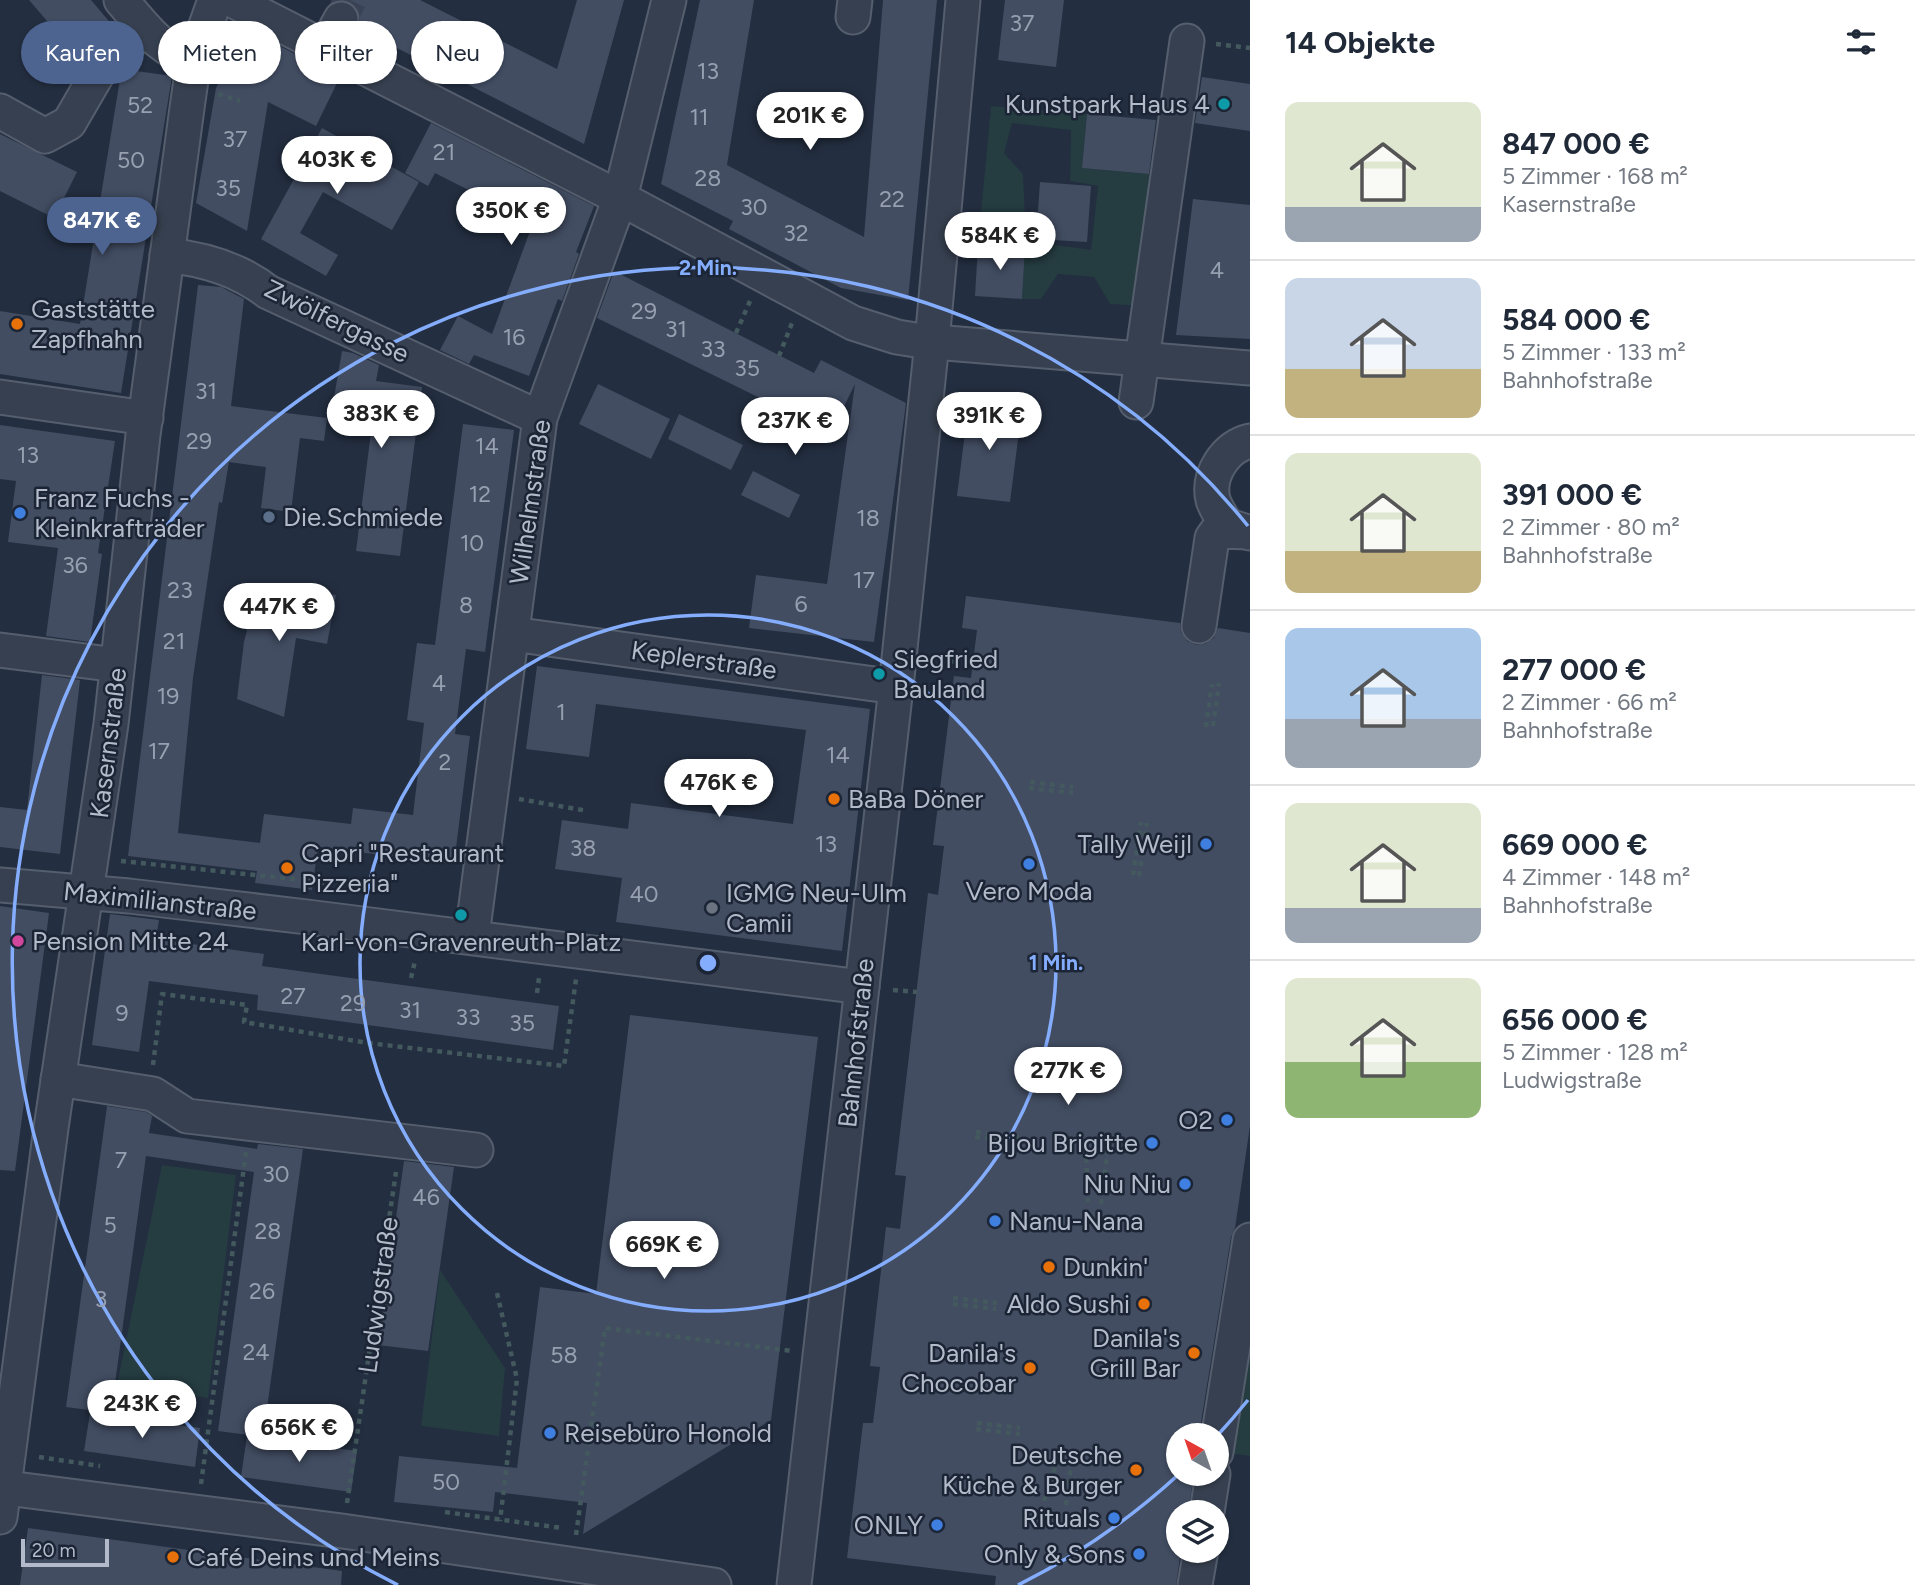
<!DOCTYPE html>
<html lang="de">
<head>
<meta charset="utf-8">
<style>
  :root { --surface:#fff; --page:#f2f2f3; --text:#1f2937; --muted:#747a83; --line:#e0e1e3; --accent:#4d6491 }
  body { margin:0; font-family:Figtree,sans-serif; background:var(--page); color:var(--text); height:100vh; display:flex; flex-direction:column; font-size:26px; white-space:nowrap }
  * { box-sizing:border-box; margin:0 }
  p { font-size:23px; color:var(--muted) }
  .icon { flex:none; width:38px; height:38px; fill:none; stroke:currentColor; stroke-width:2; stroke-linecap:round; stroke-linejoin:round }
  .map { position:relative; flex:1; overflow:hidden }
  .sheet { display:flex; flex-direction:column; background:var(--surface); width:665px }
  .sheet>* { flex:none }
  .guide { position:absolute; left:21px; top:21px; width:665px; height:63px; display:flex; gap:14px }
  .needle { width:46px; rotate:320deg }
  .fabs { position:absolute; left:1166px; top:1423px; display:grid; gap:14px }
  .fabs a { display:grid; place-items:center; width:63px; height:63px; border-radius:50%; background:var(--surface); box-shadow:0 2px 5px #0004; font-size:35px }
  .scale { position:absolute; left:21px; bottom:18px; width:88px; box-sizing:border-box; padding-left:7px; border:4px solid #b3bbca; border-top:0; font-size:19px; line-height:24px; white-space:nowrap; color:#b3bbca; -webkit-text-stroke:5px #1c2535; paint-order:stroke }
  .price { position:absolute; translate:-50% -60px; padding:0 16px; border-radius:24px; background:#fff; color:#222; font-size:23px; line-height:46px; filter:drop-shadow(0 2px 4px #0008) }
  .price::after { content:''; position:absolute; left:50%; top:42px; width:21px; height:16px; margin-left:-10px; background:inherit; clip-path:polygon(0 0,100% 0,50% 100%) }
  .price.current { background:var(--accent); color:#fff }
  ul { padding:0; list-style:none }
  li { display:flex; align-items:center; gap:21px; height:175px; padding:0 35px }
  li+li { border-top:2px solid var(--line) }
  li span { display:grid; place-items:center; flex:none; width:196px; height:140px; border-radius:14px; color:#555 }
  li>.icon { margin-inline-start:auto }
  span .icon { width:84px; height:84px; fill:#fffc; stroke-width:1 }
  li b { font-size:30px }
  h2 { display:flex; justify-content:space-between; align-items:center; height:84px; padding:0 35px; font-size:30px }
  .tag { padding:0 24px; border-radius:32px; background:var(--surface); box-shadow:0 2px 5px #0004; font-size:24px; line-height:63px }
  .tag.current { background:var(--accent); color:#fff }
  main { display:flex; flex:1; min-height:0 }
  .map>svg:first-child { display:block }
  .green { fill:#253c41; fill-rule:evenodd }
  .building { fill:#424d62 }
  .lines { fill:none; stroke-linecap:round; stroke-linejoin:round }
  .minor-tunnel { stroke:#394355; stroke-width:33; stroke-dasharray:33 17; stroke-linecap:butt }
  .minor-casing { stroke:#555e6d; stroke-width:37 }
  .path { stroke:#43595e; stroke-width:4.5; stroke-dasharray:5 5; stroke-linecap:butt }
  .minor { stroke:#374050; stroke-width:33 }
  .ring { fill:none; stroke:#85adfe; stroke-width:3.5 }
  .culture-dot { fill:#0f9aa8; stroke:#1c2535; stroke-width:2.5 }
  .food-dot { fill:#e8710a; stroke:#1c2535; stroke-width:2.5 }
  .shop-dot { fill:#3f7fe0; stroke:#1c2535; stroke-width:2.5 }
  .service-dot { fill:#5c6f8a; stroke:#1c2535; stroke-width:2.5 }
  .worship-dot { fill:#6b7280; stroke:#1c2535; stroke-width:2.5 }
  .hotel-dot { fill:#d1479c; stroke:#1c2535; stroke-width:2.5 }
  .labels { text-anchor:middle; stroke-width:5; stroke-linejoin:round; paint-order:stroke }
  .number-label { font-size:23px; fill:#97a0b0 }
  .poi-label { font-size:26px; fill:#b3bbca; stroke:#1c2535; text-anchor:end }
  .street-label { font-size:26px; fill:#b3bbca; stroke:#1c2535 }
  .centre { fill:#85adfe; stroke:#1c2535; stroke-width:3.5 }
  .ring-label { font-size:21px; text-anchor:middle; font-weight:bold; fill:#85adfe; stroke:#1c2535; stroke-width:5; stroke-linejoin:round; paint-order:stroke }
</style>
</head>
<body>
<main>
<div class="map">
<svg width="1250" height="1585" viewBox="0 0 1250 1585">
  <rect width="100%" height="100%" fill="#232e40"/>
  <g class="green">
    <path d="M991 106 1087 114 1082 168 1160 175 1143 306 1110 304 1094 277 1058 274 1041 299H1022L1025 248 978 245ZM1012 123 1071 130 1070 181 1098 186 1091 250 1026 241 1023 174 1004 153Z"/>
    <path d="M162 1165 236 1175 208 1398 117 1385Z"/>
    <path d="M440 1270 505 1368 499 1436 421 1426Z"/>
    <path d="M1250 1295V1456L1226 1453Z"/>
  </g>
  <g class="building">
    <path d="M29 0H91L113 26 78 57Z"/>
    <path d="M342 0H420L557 69 577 0H624L584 144 358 28 360 19 358 10 351 3Z"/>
    <path d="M700 0H754L727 165 864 237 883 0H937L908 300 841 288 729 229 733 221 661 184Z"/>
    <path d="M1005 0H1064L1056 67 998 60Z"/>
    <path d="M246 29 340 77 316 126 268 102 247 231 196 203 216 88Z"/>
    <path d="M129 70 172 76 121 393 0 374V311L80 324 120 79Z"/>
    <path d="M1202 77 1250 84V131L1195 123Z"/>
    <path d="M1087 114 1156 120 1149 174 1082 168Z"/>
    <path d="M431 123 594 206 576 252 579 254 562 301 558 299 529 376 474 355 469 364 440 350 458 316 492 334 533 223 435 173 428 186 405 173Z"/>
    <path d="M322 128 419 182 392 230 323 192 300 233 338 255 326 276 261 239Z"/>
    <path d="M0 134 77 172 54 218 0 191Z"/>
    <path d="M1040 182 1091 186 1087 242 1036 239Z"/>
    <path d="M1193 199 1250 205V339L1176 335Z"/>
    <path d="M978 245 1025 248 1022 299 975 296Z"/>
    <path d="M614 271 814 373 821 360 906 403 874 642 749 628 756 575 827 584 855 384 831 433 597 318Z"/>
    <path d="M198 285 221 287 244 299 231 406 327 418 324 441 300 438 291 512 261 508 266 467 229 462 222 503 219 502 193 678 178 833 260 843 264 814 351 824 353 808 413 815 424 723 407 720 417 643 435 645 463 424 514 430 485 652 466 649 455 734 470 736 454 864 318 847 312 890 255 883 257 871 128 856Z"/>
    <path d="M342 351 353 353 379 365 376 381 422 387 400 556 356 551 373 416 332 409Z"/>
    <path d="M598 384 670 419 651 459 579 424Z"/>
    <path d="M969 401 1022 408 1010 502 957 496Z"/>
    <path d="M679 414 743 445 731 470 668 439Z"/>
    <path d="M0 425 115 441 98 553 102 554 90 642 46 636 58 548 8 542 16 481 0 479Z"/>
    <path d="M753 471 800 495 789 518 741 495Z"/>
    <path d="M258 585 312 596 313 591 336 595 327 644 296 638 284 717 237 699 244 642Z"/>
    <path d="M966 596 1180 623 1181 632 1187 641 1197 645 1205 644 1214 638 1218 628 1250 633V1126L1235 1228 1231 1237 1199 1435H1178V1474H1194L1188 1512H1178V1550H1181L1176 1585H995L996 1576 847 1558 863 1423H873L880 1367 870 1366 886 1227 900 1229 906 1176 895 1175 928 893 938 895 944 846 933 845 954 676 971 678 977 630 962 628Z"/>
    <path d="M537 666 870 709 842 951 616 922 622 878 555 869 562 820 628 829 631 803 793 824 806 730 596 704 589 757 526 749Z"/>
    <path d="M42 675 80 680 60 854 0 847V807L27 810Z"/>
    <path d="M0 906 49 913 15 1171 0 1170Z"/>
    <path d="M110 914 159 920 156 939 264 954 262 966 559 1006 553 1050 257 1010 258 995 149 981 139 1052 92 1045Z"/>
    <path d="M630 1015 818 1037 771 1420 583 1534 587 1503 495 1492 493 1512 394 1502 399 1456 517 1468 540 1287 596 1294Z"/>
    <path d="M107 1106 146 1112 152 1116 149 1133 257 1149 258 1144 303 1149 263 1437 218 1431 254 1172 146 1156 111 1413 66 1407Z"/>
    <path d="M404 1161 454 1167 428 1351 378 1345Z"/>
    <path d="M90 1413 200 1428 195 1467 84 1451Z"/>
    <path d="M247 1436 357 1451 351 1492 241 1477Z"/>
    <path d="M28 1528 342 1571 341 1585H20Z"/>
  </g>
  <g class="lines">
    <path class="minor-tunnel" d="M341 19 350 0"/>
    <g class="minor-casing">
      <g id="minor">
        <path d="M121 0C143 25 160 52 194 59"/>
        <path d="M232 0 620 198 853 323 897 337 922 341 1250 368"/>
        <path d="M853 17 855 0"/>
        <path d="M325 48 341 19"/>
        <path d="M0 111 45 136 69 123 98 73 145 28"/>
        <path d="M167 255C203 259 239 269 268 292L540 418"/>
        <path d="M0 397 146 418"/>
        <path d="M1136 402 1187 41"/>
        <path d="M1250 441C1225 447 1207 475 1213 500 1216 509 1222 517 1226 525L1250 533"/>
        <path d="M1199 626 1212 538 1217 531 1250 532"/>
        <path d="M512 634 896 687"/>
        <path d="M0 650 117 665"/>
        <path d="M0 885 129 896 307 917 862 987"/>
        <path d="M472 936 540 418 620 198 669 0"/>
        <path d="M58 1079 153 1094 187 1116 476 1150"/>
        <path d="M1216 1452 1250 1240"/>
        <path d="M0 1487 342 1531 714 1585"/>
        <path d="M1207 1512 1213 1474"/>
        <path d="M0 1517 51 1128 111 724 143 435 187 108 194 59 215 0"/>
        <path d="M794 1585 896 687 932 342 963 0"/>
        <path d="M1195 1585 1201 1550"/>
      </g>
    </g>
    <g class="path">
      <path d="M1216 44 1250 48"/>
      <path d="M218 94 240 101"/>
      <path d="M736 333 750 301"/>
      <path d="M779 356 792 323"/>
      <path d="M930 659 958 662"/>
      <path d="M1213 726 1219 683"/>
      <path d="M1206 727 1212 684"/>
      <path d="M1030 782 1073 787"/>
      <path d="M1029 788 1073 793"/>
      <path d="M519 799 588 811"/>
      <path d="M121 861 322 882 321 888"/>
      <path d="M1133 875 1141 822"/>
      <path d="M1139 876 1147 823"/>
      <path d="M411 978 415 961"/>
      <path d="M893 990 917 992"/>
      <path d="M537 993 539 978"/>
      <path d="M153 1065 162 994 247 1005 244 1022 368 1043 564 1066 576 979"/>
      <path d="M976 1132 1019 1137"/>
      <path d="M975 1137 1019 1142"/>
      <path d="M1086 1148 1088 1202"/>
      <path d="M1101 1204 1108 1149"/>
      <path d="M497 1293 517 1379 500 1521"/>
      <path d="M953 1298 997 1303"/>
      <path d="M953 1304 996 1309"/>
      <path d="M977 1423 1020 1428"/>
      <path d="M976 1429 1020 1434"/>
      <path d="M39 1457 100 1466"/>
      <path d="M201 1484 246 1152"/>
      <path d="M1044 1501 1061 1448"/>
      <path d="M347 1503 396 1172"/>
      <path d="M1066 1505 1073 1450"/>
      <path d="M445 1512 562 1528"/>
      <path d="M576 1535 605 1328 792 1351"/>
    </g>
    <use href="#minor" class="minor"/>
  </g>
  <g class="ring">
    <circle cx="708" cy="963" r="348"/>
    <path d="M1248 1400A695 695 0 0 1 1216 1437M1178 1475A695 695 0 0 1 1018 1585M398 1585A695 695 0 1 1 1248 526"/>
  </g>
  <g class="culture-dot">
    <circle cx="1224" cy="104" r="7"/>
    <circle cx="879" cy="674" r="7"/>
    <circle cx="461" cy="915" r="7"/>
  </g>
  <g class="food-dot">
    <circle cx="17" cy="324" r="7"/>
    <circle cx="834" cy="799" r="7"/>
    <circle cx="287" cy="868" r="7"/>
    <circle cx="1049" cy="1267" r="7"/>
    <circle cx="1144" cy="1304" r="7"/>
    <circle cx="1194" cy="1353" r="7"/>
    <circle cx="1030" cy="1368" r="7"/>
    <circle cx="1136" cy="1470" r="7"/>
    <circle cx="173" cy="1557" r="7"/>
  </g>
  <g class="shop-dot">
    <circle cx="20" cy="513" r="7"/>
    <circle cx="1206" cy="844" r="7"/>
    <circle cx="1029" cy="864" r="7"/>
    <circle cx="1227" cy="1120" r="7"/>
    <circle cx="1152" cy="1143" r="7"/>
    <circle cx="1185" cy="1184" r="7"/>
    <circle cx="995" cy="1221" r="7"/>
    <circle cx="550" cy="1433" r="7"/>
    <circle cx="1114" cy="1518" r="7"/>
    <circle cx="937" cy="1525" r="7"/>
    <circle cx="1139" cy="1554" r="7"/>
  </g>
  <circle class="service-dot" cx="269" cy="517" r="7"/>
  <circle class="worship-dot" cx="712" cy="908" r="7"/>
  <circle class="hotel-dot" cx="18" cy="941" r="7"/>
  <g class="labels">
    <g class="number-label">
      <text x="1022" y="31">37</text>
      <text x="708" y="79">13</text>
      <text x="140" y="113">52</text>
      <text x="699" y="125">11</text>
      <text x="235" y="147">37</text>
      <text x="444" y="160">21</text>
      <text x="131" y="168">50</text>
      <text x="708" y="186">28</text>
      <text x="228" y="196">35</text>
      <text x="892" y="207">22</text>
      <text x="754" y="215">30</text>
      <text x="796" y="241">32</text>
      <text x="1217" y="278">4</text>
      <text x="644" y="319">29</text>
      <text x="676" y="337">31</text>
      <text x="514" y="345">16</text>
      <text x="713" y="357">33</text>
      <text x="747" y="376">35</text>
      <text x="206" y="399">31</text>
      <text x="199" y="449">29</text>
      <text x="487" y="454">14</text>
      <text x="28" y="463">13</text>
      <text x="480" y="502">12</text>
      <text x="868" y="526">18</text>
      <text x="472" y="551">10</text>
      <text x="75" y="573">36</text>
      <text x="864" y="588">17</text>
      <text x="180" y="598">23</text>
      <text x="801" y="612">6</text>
      <text x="466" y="613">8</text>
      <text x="174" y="649">21</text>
      <text x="439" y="691">4</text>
      <text x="168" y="704">19</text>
      <text x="561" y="720">1</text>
      <text x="159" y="759">17</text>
      <text x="838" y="763">14</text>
      <text x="445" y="770">2</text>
      <text x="826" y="852">13</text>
      <text x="583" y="856">38</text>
      <text x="644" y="902">40</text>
      <text x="293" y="1004">27</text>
      <text x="353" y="1011">29</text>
      <text x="410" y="1018">31</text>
      <text x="122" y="1021">9</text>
      <text x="468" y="1025">33</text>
      <text x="522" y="1031">35</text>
      <text x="121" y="1168">7</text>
      <text x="276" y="1182">30</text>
      <text x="426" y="1205">46</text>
      <text x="110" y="1233">5</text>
      <text x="268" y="1239">28</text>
      <text x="262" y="1299">26</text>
      <text x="101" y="1307">3</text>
      <text x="256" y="1360">24</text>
      <text x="564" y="1363">58</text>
      <text x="446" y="1490">50</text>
    </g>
    <g class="poi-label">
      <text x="1210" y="113">Kunstpark Haus 4</text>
      <text x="31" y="318" text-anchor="start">Gaststätte<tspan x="31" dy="30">Zapfhahn</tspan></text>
      <text x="34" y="507" text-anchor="start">Franz Fuchs -<tspan x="34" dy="30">Kleinkrafträder</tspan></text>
      <text x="283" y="526" text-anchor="start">Die.Schmiede</text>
      <text x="893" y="668" text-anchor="start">Siegfried<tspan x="893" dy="30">Bauland</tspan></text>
      <text x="848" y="808" text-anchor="start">BaBa Döner</text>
      <text x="1192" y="853">Tally Weijl</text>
      <text x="301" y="862" text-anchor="start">Capri "Restaurant<tspan x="301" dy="30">Pizzeria"</tspan></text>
      <text x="1029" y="900" text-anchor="middle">Vero Moda</text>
      <text x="726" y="902" text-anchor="start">IGMG Neu-Ulm<tspan x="726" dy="30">Camii</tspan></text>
      <text x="32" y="950" text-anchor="start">Pension Mitte 24</text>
      <text x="461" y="951" text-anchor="middle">Karl-von-Gravenreuth-Platz</text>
      <text x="1213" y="1129">O2</text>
      <text x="1138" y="1152">Bijou Brigitte</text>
      <text x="1171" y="1193">Niu Niu</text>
      <text x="1009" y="1230" text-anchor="start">Nanu-Nana</text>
      <text x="1063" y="1276" text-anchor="start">Dunkin'</text>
      <text x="1130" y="1313">Aldo Sushi</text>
      <text x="1180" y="1347">Danila's<tspan x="1180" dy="30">Grill Bar</tspan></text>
      <text x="1016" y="1362">Danila's<tspan x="1016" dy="30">Chocobar</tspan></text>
      <text x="564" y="1442" text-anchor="start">Reisebüro Honold</text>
      <text x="1122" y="1464">Deutsche<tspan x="1122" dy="30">Küche &amp; Burger</tspan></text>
      <text x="1100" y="1527">Rituals</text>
      <text x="923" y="1534">ONLY</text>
      <text x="1125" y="1563">Only &amp; Sons</text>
      <text x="187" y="1566" text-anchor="start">Café Deins und Meins</text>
    </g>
    <g class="street-label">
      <text transform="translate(337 321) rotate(26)" y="9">Zwölfergasse</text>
      <text transform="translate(530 502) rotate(-82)" y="9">Wilhelmstraße</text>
      <text transform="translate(704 660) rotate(8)" y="9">Keplerstraße</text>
      <text transform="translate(108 743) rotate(-83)" y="9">Kasernstraße</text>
      <text transform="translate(160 901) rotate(6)" y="9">Maximilianstraße</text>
      <text transform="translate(856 1043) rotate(-84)" y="9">Bahnhofstraße</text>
      <text transform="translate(378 1295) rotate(-82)" y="9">Ludwigstraße</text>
    </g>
  </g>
  <circle cx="708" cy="963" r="10" class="centre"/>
  <g class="ring-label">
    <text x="708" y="275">2 Min.</text>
    <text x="1056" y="970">1 Min.</text>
  </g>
</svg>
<div class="fabs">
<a><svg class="needle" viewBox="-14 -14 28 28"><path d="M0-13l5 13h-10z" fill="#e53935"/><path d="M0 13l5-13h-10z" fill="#747a83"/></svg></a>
<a><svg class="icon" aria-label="layers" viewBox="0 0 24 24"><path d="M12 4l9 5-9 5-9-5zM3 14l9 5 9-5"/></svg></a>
</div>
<div class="scale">20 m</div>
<b class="price" style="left:810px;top:152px">201K €</b>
<b class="price" style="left:337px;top:196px">403K €</b>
<b class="price" style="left:511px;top:247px">350K €</b>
<b class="price current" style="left:102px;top:257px">847K €</b>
<b class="price" style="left:1000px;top:272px">584K €</b>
<b class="price" style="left:381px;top:450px">383K €</b>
<b class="price" style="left:989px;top:452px">391K €</b>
<b class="price" style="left:795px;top:457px">237K €</b>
<b class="price" style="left:279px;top:643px">447K €</b>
<b class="price" style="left:719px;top:819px">476K €</b>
<b class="price" style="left:1068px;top:1107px">277K €</b>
<b class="price" style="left:664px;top:1281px">669K €</b>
<b class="price" style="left:142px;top:1440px">243K €</b>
<b class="price" style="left:299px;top:1464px">656K €</b>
<div class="guide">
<a class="tag current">Kaufen</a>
<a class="tag">Mieten</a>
<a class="tag">Filter</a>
<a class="tag">Neu</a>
</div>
</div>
<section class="sheet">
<h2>14 Objekte<svg class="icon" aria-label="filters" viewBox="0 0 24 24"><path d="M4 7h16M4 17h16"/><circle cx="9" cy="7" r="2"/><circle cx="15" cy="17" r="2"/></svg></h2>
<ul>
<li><span style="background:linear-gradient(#dfe7d0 75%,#9aa5b1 0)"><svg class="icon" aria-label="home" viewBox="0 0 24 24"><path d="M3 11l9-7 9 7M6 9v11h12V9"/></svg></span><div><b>847 000 €</b><p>5 Zimmer · 168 m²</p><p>Kasernstraße</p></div></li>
<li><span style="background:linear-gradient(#c9d6e8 65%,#c2b280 0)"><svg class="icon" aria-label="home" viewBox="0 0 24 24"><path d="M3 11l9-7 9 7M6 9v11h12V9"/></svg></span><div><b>584 000 €</b><p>5 Zimmer · 133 m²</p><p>Bahnhofstraße</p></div></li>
<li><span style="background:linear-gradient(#dfe7d0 70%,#c2b280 0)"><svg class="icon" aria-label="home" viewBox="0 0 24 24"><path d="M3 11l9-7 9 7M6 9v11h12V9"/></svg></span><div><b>391 000 €</b><p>2 Zimmer · 80 m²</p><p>Bahnhofstraße</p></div></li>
<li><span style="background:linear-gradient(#a9c7e8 65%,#9aa5b1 0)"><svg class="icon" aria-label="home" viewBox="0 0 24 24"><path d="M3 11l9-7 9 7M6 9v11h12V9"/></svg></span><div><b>277 000 €</b><p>2 Zimmer · 66 m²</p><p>Bahnhofstraße</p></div></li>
<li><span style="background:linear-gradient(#dfe7d0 75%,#9aa5b1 0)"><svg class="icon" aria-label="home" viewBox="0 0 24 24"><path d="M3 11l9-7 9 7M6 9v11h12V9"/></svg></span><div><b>669 000 €</b><p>4 Zimmer · 148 m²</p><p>Bahnhofstraße</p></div></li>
<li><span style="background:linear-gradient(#dfe7d0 60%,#8fb573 0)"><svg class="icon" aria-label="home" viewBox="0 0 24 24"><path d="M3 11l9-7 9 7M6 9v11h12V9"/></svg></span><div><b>656 000 €</b><p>5 Zimmer · 128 m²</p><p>Ludwigstraße</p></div></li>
</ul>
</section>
</main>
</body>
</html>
